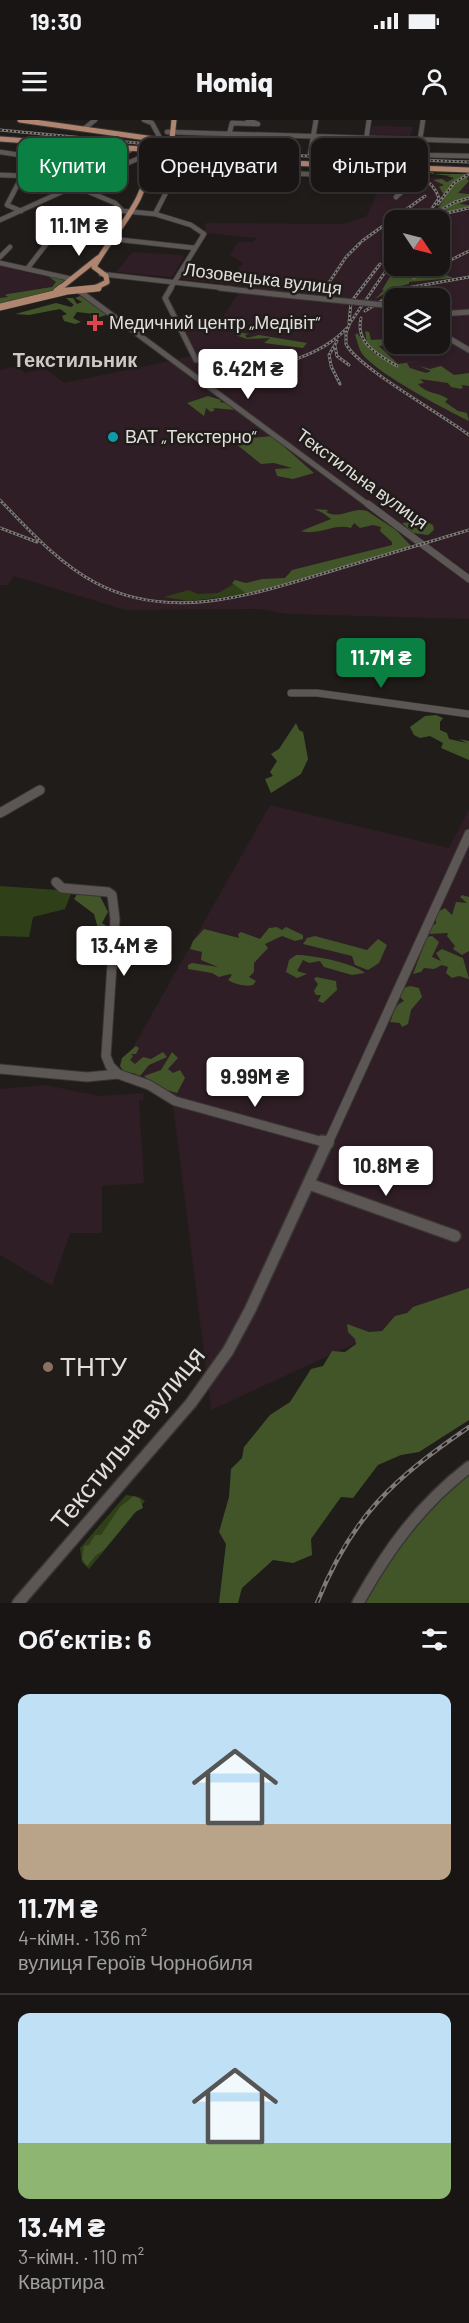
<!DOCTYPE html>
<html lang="uk">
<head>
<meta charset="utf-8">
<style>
  :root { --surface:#181514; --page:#252222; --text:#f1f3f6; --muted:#9f9fa0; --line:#363434; --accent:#0b8043 }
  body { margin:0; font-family:Barlow,sans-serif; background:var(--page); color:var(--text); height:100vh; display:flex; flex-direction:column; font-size:22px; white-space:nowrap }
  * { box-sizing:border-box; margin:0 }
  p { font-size:20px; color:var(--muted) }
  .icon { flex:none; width:33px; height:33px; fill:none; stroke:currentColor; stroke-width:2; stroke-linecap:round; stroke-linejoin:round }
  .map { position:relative; height:1483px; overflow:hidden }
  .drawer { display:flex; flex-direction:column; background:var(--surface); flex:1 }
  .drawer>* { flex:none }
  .banner { position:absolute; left:18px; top:18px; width:434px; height:54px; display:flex; gap:12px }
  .needle { width:39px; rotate:125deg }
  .buttons { position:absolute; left:384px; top:90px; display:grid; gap:12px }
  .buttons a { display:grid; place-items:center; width:66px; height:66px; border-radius:12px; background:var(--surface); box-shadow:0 3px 9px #0003,0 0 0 2px var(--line); font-size:30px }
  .price { position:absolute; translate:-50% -51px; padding:0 14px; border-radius:6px; background:#fff; color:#222; font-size:20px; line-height:39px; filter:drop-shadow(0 2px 3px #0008) }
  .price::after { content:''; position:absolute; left:50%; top:36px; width:18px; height:14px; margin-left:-9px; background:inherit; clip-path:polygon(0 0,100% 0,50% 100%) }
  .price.selected { background:var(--accent); color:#fff }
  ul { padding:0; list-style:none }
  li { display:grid; align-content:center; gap:12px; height:318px; padding:0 18px }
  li+li { border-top:2px solid var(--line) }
  li span { display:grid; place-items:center; height:186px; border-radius:12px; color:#555 }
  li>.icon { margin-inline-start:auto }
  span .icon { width:108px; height:108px; fill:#fffc; stroke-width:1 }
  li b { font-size:26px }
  h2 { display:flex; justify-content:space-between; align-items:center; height:72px; padding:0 18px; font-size:26px }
  .pill { padding:0 21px; border-radius:12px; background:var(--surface); box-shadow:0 3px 9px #0003,0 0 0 2px var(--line); font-size:21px; line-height:54px }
  .pill.selected { background:var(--accent); color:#fff }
  .status { display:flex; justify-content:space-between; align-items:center; height:42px; padding:0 30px; background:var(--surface); direction:ltr }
  .status svg { height:16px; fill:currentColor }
  header { display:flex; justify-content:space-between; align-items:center; height:78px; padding:0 18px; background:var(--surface); font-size:27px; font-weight:800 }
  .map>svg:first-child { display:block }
  .industrial { fill:#2f1e25; fill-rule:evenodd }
  .green { fill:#2f4019 }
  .forest { fill:#415529 }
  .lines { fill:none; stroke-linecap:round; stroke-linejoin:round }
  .minor-far4-casing { stroke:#393634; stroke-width:6 }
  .minor-far3-casing { stroke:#393634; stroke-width:7 }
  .minor-far2-casing { stroke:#393634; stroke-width:8 }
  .minor-far1-casing { stroke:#393634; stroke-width:11 }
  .minor-casing { stroke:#393634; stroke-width:14 }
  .major-far1-casing { stroke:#393634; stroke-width:7 }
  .major-casing { stroke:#393634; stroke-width:8 }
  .minor-far4 { stroke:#5c5754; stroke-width:4.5 }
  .minor-far3 { stroke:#5c5754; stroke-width:5 }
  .minor-far2 { stroke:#5c5754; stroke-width:7 }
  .minor-far1 { stroke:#5c5754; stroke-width:9 }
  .minor { stroke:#5c5754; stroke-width:11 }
  .major-far1 { stroke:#af8570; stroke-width:5 }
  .major { stroke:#af8570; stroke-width:7 }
  .rail-far1-casing { stroke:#7d7a78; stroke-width:3 }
  .rail-casing { stroke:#7d7a78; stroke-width:4.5 }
  .rail-far1 { stroke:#201c1a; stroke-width:1.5; stroke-dasharray:2; stroke-linecap:butt }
  .rail { stroke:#201c1a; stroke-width:2; stroke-dasharray:6; stroke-linecap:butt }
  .minor-bridge-casing { stroke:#393634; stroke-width:7; stroke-linecap:butt }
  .major-bridge-casing { stroke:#393634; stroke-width:7; stroke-linecap:butt }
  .minor-bridge { stroke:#5c5754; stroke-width:5 }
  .major-bridge { stroke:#af8570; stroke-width:5 }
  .health-dot { fill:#e0444e; stroke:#201c1a; stroke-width:2 }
  .culture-dot { fill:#0f9aa8; stroke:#201c1a; stroke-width:2 }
  .education-dot { fill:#8d6e63; stroke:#201c1a; stroke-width:2 }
  .labels { text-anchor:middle; stroke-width:5; stroke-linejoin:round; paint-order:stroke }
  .far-street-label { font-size:18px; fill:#e1dedc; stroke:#201c1a }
  .far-poi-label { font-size:18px; fill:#e1dedc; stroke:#201c1a; text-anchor:start }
  .far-quarter-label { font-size:20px; font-weight:bold; fill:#cfc8c6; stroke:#201c1a }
  .near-poi-label { font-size:26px; fill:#e1dedc; stroke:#201c1a; text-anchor:start }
  .near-street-label { font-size:26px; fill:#e1dedc; stroke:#201c1a }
</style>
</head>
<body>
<div class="status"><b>19:30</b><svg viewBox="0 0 49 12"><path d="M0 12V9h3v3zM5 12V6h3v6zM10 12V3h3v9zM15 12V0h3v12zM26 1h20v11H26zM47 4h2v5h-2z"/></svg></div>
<header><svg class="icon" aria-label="menu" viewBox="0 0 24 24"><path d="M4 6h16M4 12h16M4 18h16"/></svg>Homiq<svg class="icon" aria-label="person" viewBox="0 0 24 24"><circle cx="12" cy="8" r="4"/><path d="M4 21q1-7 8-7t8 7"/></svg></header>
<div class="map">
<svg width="469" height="1483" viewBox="0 0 469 1483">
  <rect width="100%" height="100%" fill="#201c1a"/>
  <g class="industrial">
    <path d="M372 7 382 6 413 7 409 19 370 18Z"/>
    <path d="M469 57V499L288 494 258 489 125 490 14 456 8 465H0V250L17 246 25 253 45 248 64 263 197 235 183 206 214 210 243 166 179 159 186 150 233 155 243 143 230 135 238 122H252L257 118 205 113 206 103 342 104 366 97 380 68 400 58ZM394 100H440V146H394ZM394 178H440V224H394Z"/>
    <path d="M133 132 181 135 184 136 172 157 116 152Z"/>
    <path d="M0 145 9 148 60 160 55 167 0 179Z"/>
    <path d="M270 685 449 728 469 689V1171L211 1290 171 969 122 947Z"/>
    <path d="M45 965 99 976 144 973 143 980 139 981 144 1063 102 1066V1113H70L52 1166 0 1135V969Z"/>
  </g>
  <g class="green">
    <path d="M234 464 247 474 189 481 164 477 189 470 198 474 218 473Z"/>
    <path d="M0 766 72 771 65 789 33 797 29 817 0 816Z"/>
    <path d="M126 1375 139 1377 145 1381 89 1449 82 1442 80 1428Z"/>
  </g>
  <g class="forest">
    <path d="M424 50 432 51 434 54H469L467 59 469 61 458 73 469 74V80L459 84 469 85V88L432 98 453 65 444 75 439 67 444 65 433 60 442 59 447 62 454 58 447 56H451L433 54Z"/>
    <path d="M405 150 425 153 417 158 444 154 453 158 409 162V164L396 167 375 179 384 170H382L391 155 397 153 396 157 398 158Z"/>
    <path d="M48 156 62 158 67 161 54 171 0 185V178L8 177 5 175 8 174 52 167 56 162Z"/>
    <path d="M80 176 109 194 94 199 90 197 94 194 77 192 73 198 81 202 75 204 64 201 62 196 67 194 60 189 29 195 15 194 56 183 71 187 74 185 66 178H73L77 184 82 182 75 178Z"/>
    <path d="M365 211 369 212 371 220 388 219 393 224 379 226 398 244 419 241 407 243 410 248 426 253 431 251 419 246 430 249 441 246 454 255 469 253V266L461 265 463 267 461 269 451 267 448 263 420 259 424 263 418 264C426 274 438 272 448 279L445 282 458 291 467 293 469 301C444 289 382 256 364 236 358 229 358 222 355 215L357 213 372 232 391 242 367 224Z"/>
    <path d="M237 212 249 214 245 215 247 218 259 215 307 223 303 228 264 223 270 218 247 219 235 215Z"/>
    <path d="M208 276 221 280 220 282 226 283 236 290 213 288 215 290 211 292 206 288 204 296 187 283Z"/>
    <path d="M240 316 250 318 272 316 314 353 293 359 277 356 275 349 292 348 274 343 261 344 236 324 239 321 235 318Z"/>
    <path d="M314 389 329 390 326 392C340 400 353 386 367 391L396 410 412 427 247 474 232 463 235 460 246 463 262 459 285 458 292 450 392 425V422L380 411 381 407 373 405 360 408 354 403 351 408C334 403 319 416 301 411L331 399 323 393Z"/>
    <path d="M405 399H421L433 405 434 410 428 415 413 413 402 403 410 402Z"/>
    <path d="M436 595 443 598 440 602V610L447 613 449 619 467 623 459 619 469 621V640L441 628 443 623 430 616 420 618 414 615 410 607 425 596Z"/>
    <path d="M296 603 299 610 303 612 308 639 301 654 271 673 265 659 273 656 270 652 277 641 271 634 279 629Z"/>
    <path d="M78 773 100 776 108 792 102 803 108 807 103 812H99L94 794 74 779Z"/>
    <path d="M462 775 469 777V831L462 835 453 829 455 826 447 816 448 813 429 814 432 805 436 804V793L445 788 452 795 456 782 467 783 460 777Z"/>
    <path d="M277 807 282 810 286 807 303 815V819L295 821 282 816 265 824 268 828 254 843V852L249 857 256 861 253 865C245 867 235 864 228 860L232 855 230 854 219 857 212 853 188 849V845L192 843 218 847 201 840 202 832 190 829 193 821 204 809 239 818 238 814 241 812 260 819 269 808Z"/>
    <path d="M315 816 367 830 378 819 387 825 379 843 368 850 355 845 352 836 303 824 307 818Z"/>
    <path d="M432 816 439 822 432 837 441 841 436 833 442 829 463 838 469 859 459 856 452 858 446 853 448 847 442 845 434 849 424 848 421 852 413 854 427 817Z"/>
    <path d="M296 835C313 835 354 843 365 853L352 855 324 847 320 841 309 843 303 840 297 851 307 854 297 858 286 852 289 840Z"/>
    <path d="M316 857 336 861 337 870 323 883 318 881 321 875H316L314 871 318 864 314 859Z"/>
    <path d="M410 866 419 868 422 877 411 890 408 904 402 907 400 903 390 902C394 893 394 885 404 881L400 877 404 868Z"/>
    <path d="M136 926 139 928 136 934H131L133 936 130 940 135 944 143 937 151 939 163 932 167 937 149 945 140 956 133 953 125 954 120 946 122 938Z"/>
    <path d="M172 932 178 938 168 949 173 953 180 950 185 958 177 973 157 967 144 956 161 950Z"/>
    <path d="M469 1168V1300L419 1332 401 1335 378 1345 353 1378 341 1377 311 1419 312 1435 293 1443 273 1440 242 1468 238 1483H219L226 1424 219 1412 229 1377 231 1349 242 1338 244 1327 270 1295 290 1282 311 1249 323 1246 332 1231 345 1232 356 1224 355 1219 348 1212 347 1204 369 1212 382 1211 395 1196 407 1193 413 1187Z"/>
    <path d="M469 1353V1483H364C391 1429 417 1387 469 1353Z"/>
    <path d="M134 1376 140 1379 143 1388 135 1392 104 1430 96 1435 87 1446 82 1439 84 1426 89 1425 95 1415H101L120 1387Z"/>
  </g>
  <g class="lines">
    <g class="minor-far4-casing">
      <g id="minor-far4">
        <path d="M144 0 152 3 161 20"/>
        <path d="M369 0 364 34 469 36"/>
        <path d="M85 8 95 0"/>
        <path d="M167 12 469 21"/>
        <path d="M65 25 66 42"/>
        <path d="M225 31 232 3 258 4 248 0"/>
        <path d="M0 32 66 42 92 56"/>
        <path d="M310 35 316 0"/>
        <path d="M414 35 419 26 423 0"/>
        <path d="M234 40 253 52 411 58 406 68 396 77"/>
        <path d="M87 52 132 29"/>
        <path d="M0 55 86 58"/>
        <path d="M95 57 149 34"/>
        <path d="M75 66 115 83 123 91 155 94 191 105 204 114 170 169"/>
        <path d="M21 91 7 85 22 56"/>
        <path d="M155 94 173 59"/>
        <path d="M0 100 90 59"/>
        <path d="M113 119 195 128"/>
        <path d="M0 137 10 127"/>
        <path d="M0 143 72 159"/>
        <path d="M27 149 65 100"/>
        <path d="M101 154 233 169"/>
      </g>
    </g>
    <g class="minor-far3-casing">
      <g id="minor-far3">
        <path d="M171 168 165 178 196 240"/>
        <path d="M220 168 274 174"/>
        <path d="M78 170 370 386"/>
        <path d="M440 194 469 192"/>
        <path d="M440 213 469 230"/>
      </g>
    </g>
    <g class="minor-far2-casing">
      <g id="minor-far2">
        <path d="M368 384 469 459"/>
        <path d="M291 573H317L469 594"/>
      </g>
    </g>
    <g class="minor-far1-casing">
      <g id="minor-far1">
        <path d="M0 693 40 670"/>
        <path d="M56 762 62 768 108 772 112 775 115 799 106 936 110 946 118 954 149 965 175 981 327 1023"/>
        <path d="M0 949 87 957 118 954"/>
        <path d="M328 1023 469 714"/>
      </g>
    </g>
    <g class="minor-casing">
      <g id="minor">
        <path d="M322 1021 328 1023"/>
        <path d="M309 1064 455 1116"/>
        <path d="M18 1483 191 1283 228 1231 250 1190 328 1021"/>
        <path d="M358 1483C388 1429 420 1385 469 1347"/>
      </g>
    </g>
    <g class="major-far1-casing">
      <g id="major-far1">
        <path d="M20 0 168 21"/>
        <path d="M0 19 155 30"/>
        <path d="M166 23 172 19 174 0"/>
        <path d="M149 37 287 43"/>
        <path d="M59 169 98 138"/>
        <path d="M93 169 107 162 106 156 94 147C115 109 150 80 149 34L155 28"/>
      </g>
    </g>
    <g class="major-casing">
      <g id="major">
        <path d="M57 171 61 168"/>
        <path d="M0 187 67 171 98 168"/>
      </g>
    </g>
    <use href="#minor-far4" class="minor-far4"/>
    <use href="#minor-far3" class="minor-far3"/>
    <use href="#minor-far2" class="minor-far2"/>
    <use href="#minor-far1" class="minor-far1"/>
    <use href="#minor" class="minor"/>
    <use href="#major-far1" class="major-far1"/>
    <use href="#major" class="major"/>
    <g class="rail-far1-casing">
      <g id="rail-far1">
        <path d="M0 10 254 34 469 42"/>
        <path d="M383 45C405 51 431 54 439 78L424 100"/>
        <path d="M438 84 454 63 469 54"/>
        <path d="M434 94 455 82 469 78"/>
        <path d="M443 94 469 88"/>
        <path d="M362 121 425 76"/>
        <path d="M394 139 350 203 346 213V224C358 248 442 294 469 315"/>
        <path d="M414 158 469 131"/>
        <path d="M326 167 346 137 360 123"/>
        <path d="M365 191 401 169 469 157"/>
        <path d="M361 198C355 223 378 235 397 246"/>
        <path d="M349 203 351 182 380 144"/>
        <path d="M335 226 337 236 349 245"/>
        <path d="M331 245 329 235 337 221"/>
        <path d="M331 246 340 264"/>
        <path d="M215 257C261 247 313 244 347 208"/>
        <path d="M0 380C29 410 58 443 96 463 173 504 261 472 338 449 382 436 425 423 469 410"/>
        <path d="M0 408 37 422"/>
      </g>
    </g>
    <g class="rail-casing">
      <path id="rail" d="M317 1483C352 1396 393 1359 469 1307"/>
    </g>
    <use href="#rail-far1" class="rail-far1"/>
    <use href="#rail" class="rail"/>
    <g class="minor-bridge-casing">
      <path id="minor-bridge" d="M274 174 394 186"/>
    </g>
    <g class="major-bridge-casing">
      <path id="major-bridge" d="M287 43 469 50"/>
    </g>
    <use href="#minor-bridge" class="minor-bridge"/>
    <use href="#major-bridge" class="major-bridge"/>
  </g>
  <path class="health-dot" d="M92 194h6v6h6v6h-6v6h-6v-6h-6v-6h6z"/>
  <circle class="culture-dot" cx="113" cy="317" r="6"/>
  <circle class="education-dot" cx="48" cy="1247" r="6"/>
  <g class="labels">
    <g class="far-street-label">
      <text transform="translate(263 159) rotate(7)" y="6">Лозовецька вулиця</text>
      <text transform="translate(362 359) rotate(36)" y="6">Текстильна вулиця</text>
    </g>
    <g class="far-poi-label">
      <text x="109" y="209">Медичний центр „Медівіт“</text>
      <text x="125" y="323">ВАТ „Текстерно“</text>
    </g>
    <g class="far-quarter-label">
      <text x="75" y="247">Текстильник</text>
    </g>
    <g class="near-poi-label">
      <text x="60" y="1256">ТНТУ</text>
    </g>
    <g class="near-street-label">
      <text transform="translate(128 1318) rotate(-51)" y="9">Текстильна вулиця</text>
    </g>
  </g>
</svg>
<div class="buttons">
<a><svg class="needle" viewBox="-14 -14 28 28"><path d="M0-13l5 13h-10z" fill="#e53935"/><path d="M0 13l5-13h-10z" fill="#9f9fa0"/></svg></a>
<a><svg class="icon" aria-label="layers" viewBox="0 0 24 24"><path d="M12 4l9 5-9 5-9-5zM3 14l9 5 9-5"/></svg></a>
</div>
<b class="price" style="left:79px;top:137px">11.1M ₴</b>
<b class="price" style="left:248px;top:280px">6.42M ₴</b>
<b class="price selected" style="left:381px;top:569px">11.7M ₴</b>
<b class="price" style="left:124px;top:857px">13.4M ₴</b>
<b class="price" style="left:255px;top:988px">9.99M ₴</b>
<b class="price" style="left:386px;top:1077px">10.8M ₴</b>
<div class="banner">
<a class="pill selected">Купити</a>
<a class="pill">Орендувати</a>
<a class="pill">Фільтри</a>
</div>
</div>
<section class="drawer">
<h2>Об’єктів: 6<svg class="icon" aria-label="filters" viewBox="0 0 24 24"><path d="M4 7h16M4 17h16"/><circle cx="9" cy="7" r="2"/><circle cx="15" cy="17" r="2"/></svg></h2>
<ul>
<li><span style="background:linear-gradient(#bfe0f5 70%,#b9a48a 0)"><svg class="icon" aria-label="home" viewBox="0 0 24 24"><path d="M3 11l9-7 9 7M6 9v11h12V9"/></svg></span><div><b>11.7M ₴</b><p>4-кімн. · 136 m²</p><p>вулиця Героїв Чорнобиля</p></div></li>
<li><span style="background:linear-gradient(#bfe0f5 70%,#8fb573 0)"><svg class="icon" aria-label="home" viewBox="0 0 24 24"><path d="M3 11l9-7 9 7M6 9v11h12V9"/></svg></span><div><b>13.4M ₴</b><p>3-кімн. · 110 m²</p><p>Квартира</p></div></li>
</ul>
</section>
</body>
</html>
